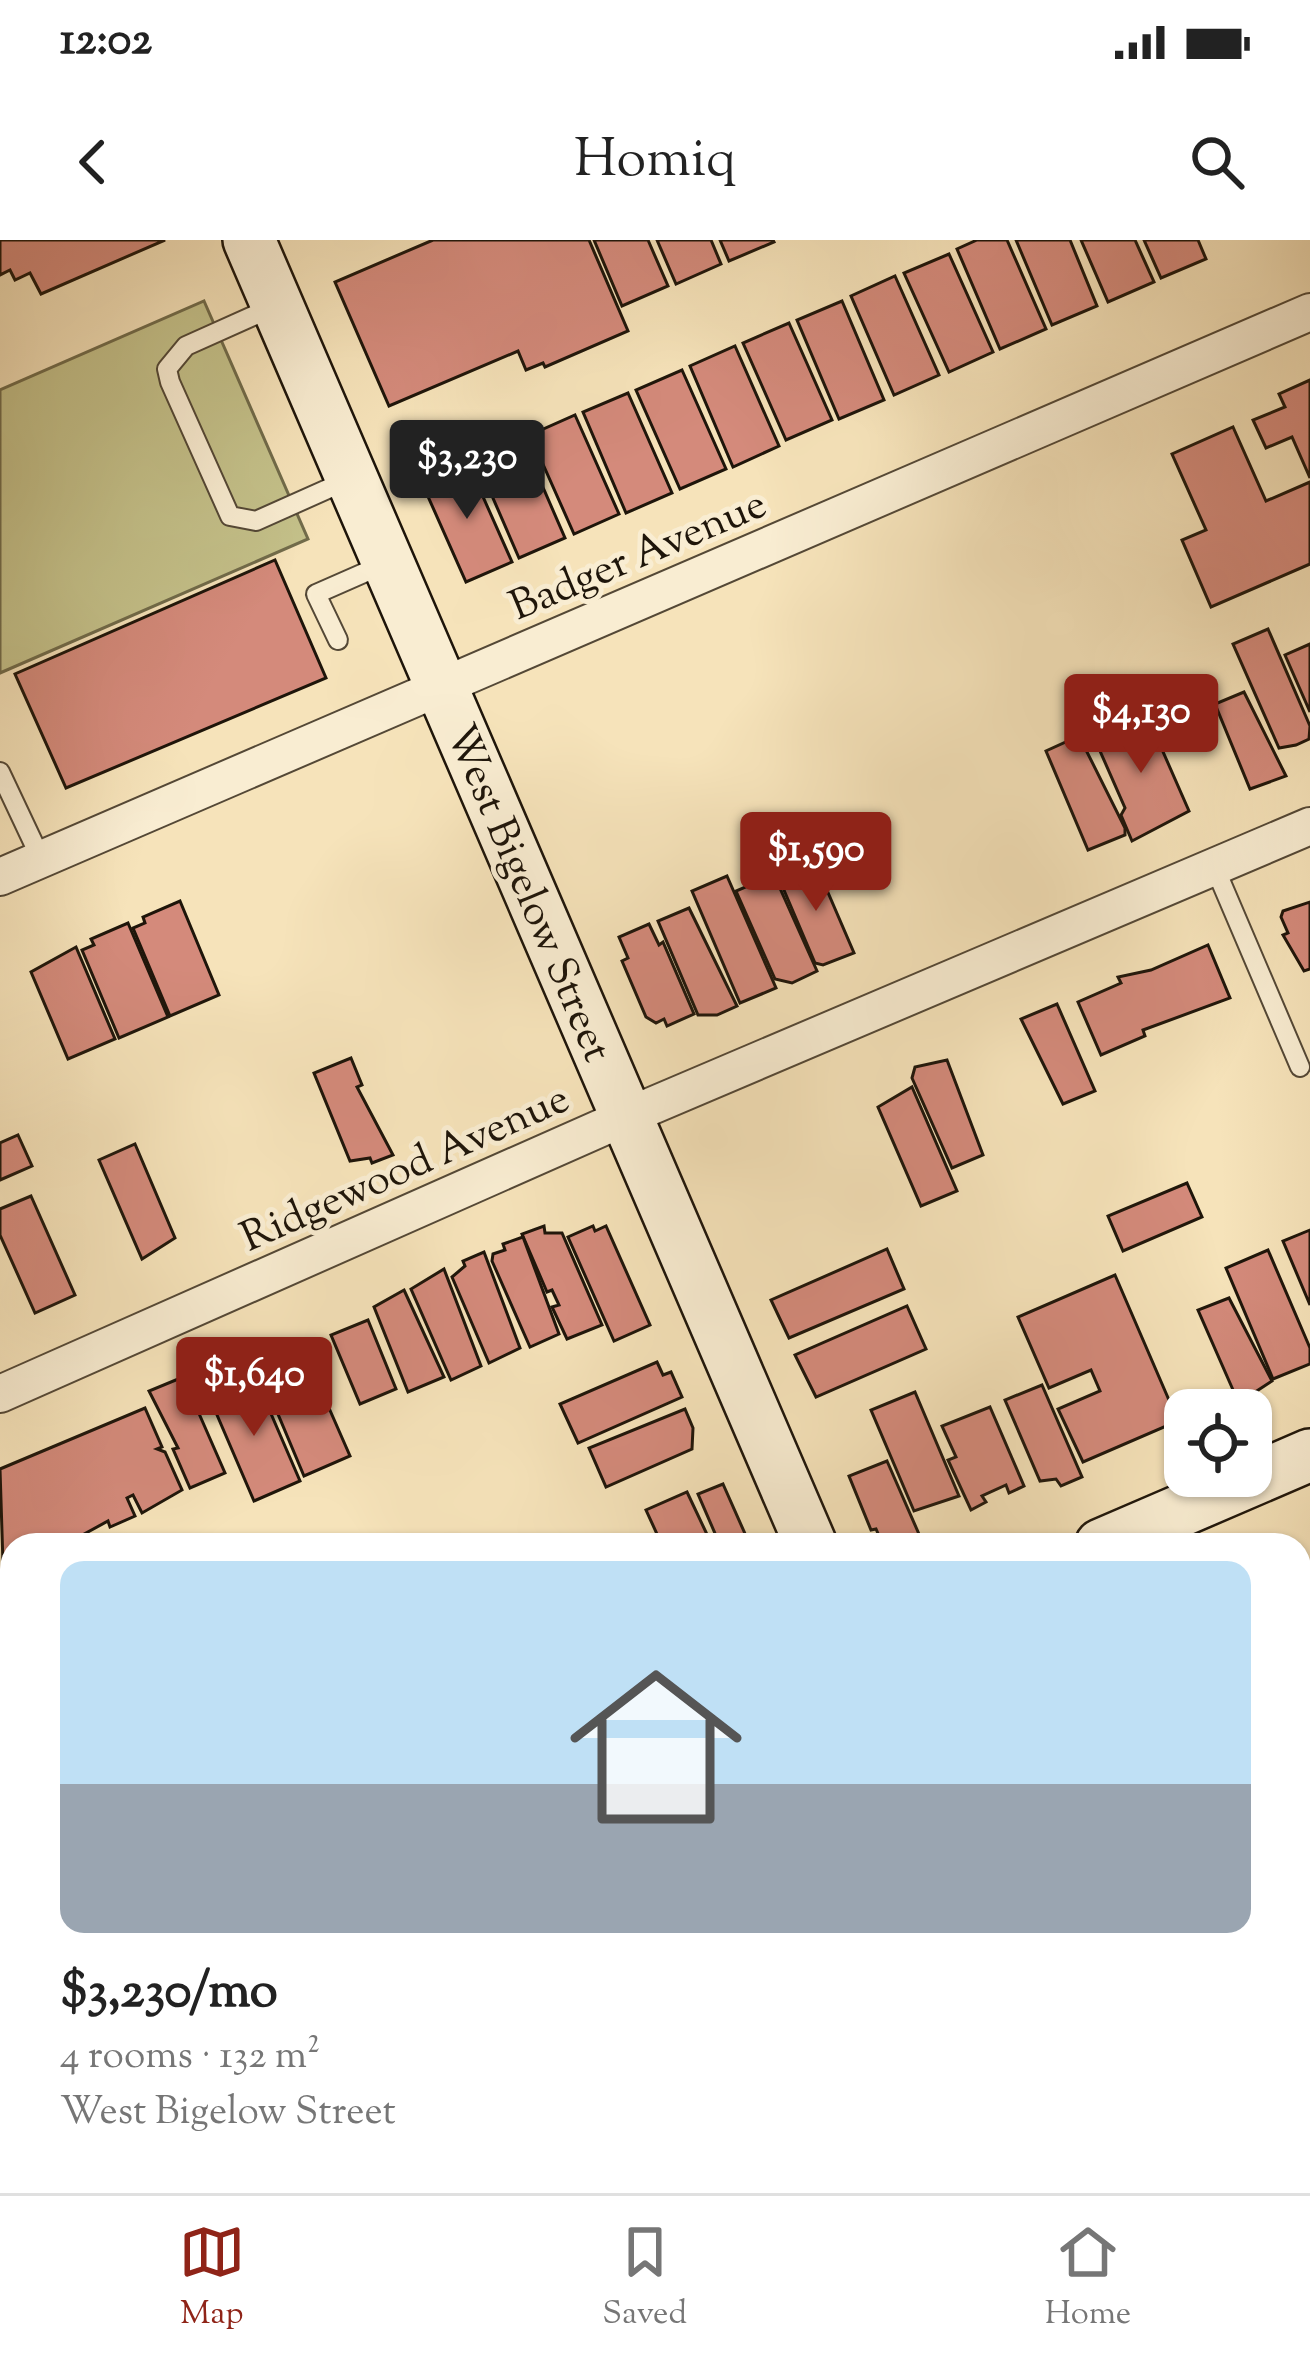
<!DOCTYPE html>
<html lang="en">
<head>
<meta charset="utf-8">
<style>
  :root { --surface:#fff; --page:#f2f2f2; --text:#222; --muted:#767676; --line:#e0e0e0; --accent:#8f2418 }
  body { margin:0; font-family:"Sorts Mill Goudy",serif; background:var(--page); color:var(--text); height:100vh; display:flex; flex-direction:column; font-size:45px; white-space:nowrap }
  * { box-sizing:border-box; margin:0 }
  p { font-size:39px; color:var(--muted) }
  .icon { flex:none; width:66px; height:66px; fill:none; stroke:currentColor; stroke-width:2; stroke-linecap:round; stroke-linejoin:round }
  .map { position:relative; flex:1; overflow:hidden }
  .panel { position:absolute; left:0px; top:1293px; width:1311px; height:660px; display:flex; flex-direction:column; background:var(--surface); border-radius:36px 36px 0 0; box-shadow:0 3px 9px #0004 }
  .panel>* { flex:none }
  .controls { position:absolute; left:1164px; top:1149px; display:grid; gap:24px }
  .controls a { display:grid; place-items:center; width:108px; height:108px; border-radius:24px; background:var(--surface); box-shadow:0 3px 9px #0004; font-size:60px }
  .price { position:absolute; translate:-50% -102px; padding:0 27px; border-radius:12px; background:var(--accent); color:#fff; font-size:39px; line-height:78px; filter:drop-shadow(0 3px 6px #0008) }
  .price::after { content:''; position:absolute; left:50%; top:72px; width:36px; height:27px; margin-left:-18px; background:inherit; clip-path:polygon(0 0,100% 0,50% 100%) }
  .price.selected { background:#222; color:#fff }
  ul { padding:0; list-style:none }
  li { display:grid; align-content:center; gap:24px; height:636px; padding:0 60px }
  li+li { border-top:3px solid var(--line) }
  li span { display:grid; place-items:center; height:372px; border-radius:24px; color:#555 }
  li>.icon { margin-inline-start:auto }
  span .icon { width:216px; height:216px; fill:#fffc; stroke-width:1 }
  li b { font-size:51px }
  .status { display:flex; justify-content:space-between; align-items:center; height:84px; padding:0 60px; background:var(--surface); direction:ltr }
  .status svg { height:33px; fill:currentColor }
  header { display:flex; justify-content:space-between; align-items:center; height:156px; padding:0 60px; background:var(--surface); font-size:54px; font-weight:600 }
  .dock { display:flex; justify-content:space-around; align-items:center; height:168px; border-top:3px solid var(--line); background:var(--surface); font-size:33px; color:var(--muted) }
  .dock a { display:grid; justify-items:center; gap:6px }
  .dock .selected { color:var(--accent) }
  .map>svg:first-child { display:block }
  .green { fill:#c4c18a; stroke:#716b4a; stroke-width:3 }
  .building { fill:#d48a7b; stroke:#1e150a; stroke-width:3 }
  .lines { fill:none; stroke-linecap:round; stroke-linejoin:round }
  .lane-casing { stroke:#544836; stroke-width:22 }
  .street-casing { stroke:#544836; stroke-width:40 }
  .secondary-casing { stroke:#1e150a; stroke-width:56 }
  .lane { stroke:#f9edd2; stroke-width:18 }
  .street { stroke:#f9edd2; stroke-width:36 }
  .secondary { stroke:#f9edd2; stroke-width:51 }
  .labels { text-anchor:middle; stroke-width:10; stroke-linejoin:round; paint-order:stroke }
  .street-label { font-size:42px; fill:#1e150a; stroke:#f9edd2 }
</style>
</head>
<body>
<div class="status"><b>12:02</b><svg viewBox="0 0 49 12"><path d="M0 12V9h3v3zM5 12V6h3v6zM10 12V3h3v9zM15 12V0h3v12zM26 1h20v11H26zM47 4h2v5h-2z"/></svg></div>
<header><svg class="icon" aria-label="back" viewBox="0 0 24 24"><path d="M15 5l-7 7 7 7"/></svg>Homiq<svg class="icon" aria-label="search" viewBox="0 0 24 24"><circle cx="10" cy="10" r="6"/><path d="M15 15l6 6"/></svg></header>
<div class="map">
<svg width="1310" height="1953" viewBox="0 0 1310 1953">
  <rect width="100%" height="100%" fill="#f6e3ba"/>
  <filter id="stains"><feTurbulence type="fractalNoise" baseFrequency=".00167" numOctaves="4"/><feColorMatrix values="0 0 0 0 .2 0 0 0 0 .09 0 0 0 0 .02 0 0 0 .5 -.17"/></filter>
  <radialGradient id="worn" r=".72"><stop offset=".6" stop-color="#630" stop-opacity="0"/><stop offset="1" stop-color="#630" stop-opacity=".3"/></radialGradient>
  <g class="green">
    <path d="M204 61 308 299 0 433V150Z"/>
    <path d="M1310 1882V1953H1147L1174 1941H1299V1887Z"/>
  </g>
  <g class="building">
    <path d="M0 0H165L41 54 30 33 15 40 10 30 0 35Z"/>
    <path d="M433 0H589L628 91 545 127 543 123 526 130 518 111 389 166 335 42Z"/>
    <path d="M594 0H648L668 46 622 66Z"/>
    <path d="M657 0H711L721 24 676 44Z"/>
    <path d="M720 0H773L774 2 729 21Z"/>
    <path d="M977 0H1007L1046 89 1000 109 957 9Z"/>
    <path d="M1016 0H1070L1097 66 1052 85Z"/>
    <path d="M1081 0H1135L1154 42 1108 62Z"/>
    <path d="M1144 0H1198L1206 19 1161 38Z"/>
    <path d="M949 14 993 112 949 132 904 33Z"/>
    <path d="M895 36 939 135 894 155 851 56Z"/>
    <path d="M842 61 884 160 839 179 797 80Z"/>
    <path d="M789 83 832 180 786 200 743 103Z"/>
    <path d="M735 106 779 206 733 227 690 126Z"/>
    <path d="M682 130 726 229 680 249 636 150Z"/>
    <path d="M1310 140V238L1292 197 1266 208 1253 180 1285 167 1279 154Z"/>
    <path d="M628 153 672 253 626 273 583 172Z"/>
    <path d="M575 175 619 274 574 294 530 195Z"/>
    <path d="M1233 187 1266 261 1310 242V324L1211 367 1182 300 1206 290 1172 214Z"/>
    <path d="M522 199 565 298 519 318 476 219Z"/>
    <path d="M468 223 512 322 466 342 422 243Z"/>
    <path d="M275 320 326 438 66 548 15 434Z"/>
    <path d="M1268 389 1310 486 1309 499 1296 505 1279 508 1233 404Z"/>
    <path d="M1310 404V472L1285 415Z"/>
    <path d="M1244 452 1286 536 1250 549 1215 464Z"/>
    <path d="M1146 473 1189 571 1132 601 1121 575 1125 568 1093 495Z"/>
    <path d="M1079 496 1125 588V595L1088 610 1046 511Z"/>
    <path d="M814 620 854 713 823 725 815 723 778 636Z"/>
    <path d="M774 635 817 731 792 743 775 739 736 651Z"/>
    <path d="M727 636 776 748 740 763 692 651Z"/>
    <path d="M180 661 219 755 170 776 133 688 145 683 143 677Z"/>
    <path d="M1310 662V729L1304 731 1283 695 1288 693 1281 677 1283 671Z"/>
    <path d="M689 668 737 766 717 775H698L658 681Z"/>
    <path d="M128 683 168 777 119 798 82 710 94 705 91 699Z"/>
    <path d="M649 684 659 705 663 702 694 774 667 786 664 779 656 783 646 777 622 721 628 718 619 697Z"/>
    <path d="M1208 705 1230 758 1143 790 1145 796 1101 815 1078 762 1121 743 1118 737 1151 730Z"/>
    <path d="M76 707 115 799 68 819 31 732Z"/>
    <path d="M1057 764 1095 851 1063 864 1021 779Z"/>
    <path d="M351 818 362 845 357 847 393 915 372 923 370 918 350 921 314 833Z"/>
    <path d="M947 820 983 915 952 928 912 838 915 827Z"/>
    <path d="M912 847 957 951 921 966 878 867Z"/>
    <path d="M18 895 32 926 0 940V903Z"/>
    <path d="M135 904 175 998 142 1019 99 920Z"/>
    <path d="M1187 943 1202 977 1123 1011 1108 976Z"/>
    <path d="M31 956 75 1055 35 1073 0 995V969Z"/>
    <path d="M544 986 545 993H562L602 1085 567 1099 552 1067 559 1065 552 1050 547 1052 522 994Z"/>
    <path d="M593 986 595 991 606 986 650 1085 614 1101 568 997Z"/>
    <path d="M1310 990V1065L1283 1001Z"/>
    <path d="M523 997 559 1094 530 1107 492 1021 493 1014 505 1010 503 1004Z"/>
    <path d="M887 1009 904 1049 789 1098 771 1060Z"/>
    <path d="M1268 1010 1310 1108V1124L1273 1139 1226 1028Z"/>
    <path d="M484 1012 520 1108 489 1123 452 1037 465 1026 463 1021Z"/>
    <path d="M444 1029 481 1126 451 1140 411 1049Z"/>
    <path d="M1115 1035 1178 1181 1083 1222 1058 1169 1100 1151 1091 1130 1049 1148 1018 1077Z"/>
    <path d="M404 1050 444 1137 408 1152 374 1067Z"/>
    <path d="M1229 1058 1272 1141 1246 1158 1237 1159 1198 1070Z"/>
    <path d="M907 1066 926 1109 816 1157 795 1115Z"/>
    <path d="M368 1080 396 1149 360 1164 331 1095Z"/>
    <path d="M304 1111 350 1216 304 1236 262 1136 289 1126 286 1119Z"/>
    <path d="M657 1122 663 1135 671 1132 682 1157 578 1203 560 1164Z"/>
    <path d="M183 1137 225 1233 190 1248 173 1209 178 1208 149 1151Z"/>
    <path d="M256 1139 300 1241 254 1261 208 1154Z"/>
    <path d="M1042 1145 1082 1237 1061 1246 1056 1239 1040 1241 1005 1160Z"/>
    <path d="M915 1152 959 1256 914 1271 871 1170Z"/>
    <path d="M990 1167 1024 1246 1009 1253 1006 1245 982 1256 986 1262 971 1270 948 1220 956 1217 942 1186Z"/>
    <path d="M145 1168 162 1207 157 1209 165 1212 182 1250 142 1273 133 1255 127 1258 135 1276 110 1287 108 1281 64 1305H12V1320L3 1324 0 1229Z"/>
    <path d="M685 1169 693 1188 692 1209 606 1247 589 1208Z"/>
    <path d="M887 1221 922 1301 914 1305H883L876 1289 871 1290 849 1236Z"/>
    <path d="M723 1244 750 1305H720L698 1254Z"/>
    <path d="M687 1252 712 1305H662L646 1270Z"/>
    <path d="M1310 1323V1379L1299 1354V1328Z"/>
    <path d="M12 1546V1652L0 1625V1551Z"/>
    <path d="M1299 1649 1310 1674V1739L1305 1741 1299 1739Z"/>
    <path d="M14 1941H56L61 1953H19Z"/>
    <path d="M245 1941H295L301 1953H250Z"/>
    <path d="M534 1941H587L592 1953H539Z"/>
    <path d="M603 1941H656L662 1953H609Z"/>
    <path d="M672 1941H740L745 1953H677Z"/>
    <path d="M754 1941H806L810 1950 759 1953Z"/>
    <path d="M823 1941H875L876 1944 855 1953H828Z"/>
  </g>
  <g class="lines">
    <g class="lane-casing">
      <g id="lane">
        <path d="M273 67 186 106 167 129 170 142 230 276 256 281 350 239"/>
        <path d="M338 400 316 354 382 325"/>
        <path d="M0 532 41 619"/>
        <path d="M1215 628 1300 827"/>
        <path d="M0 1387 12 1403"/>
      </g>
    </g>
    <g class="street-casing">
      <g id="street">
        <path d="M0 637 1310 72"/>
        <path d="M0 1154 628 876 1310 586"/>
        <path d="M1299 1851 1310 1846"/>
        <path d="M1053 1953 1080 1941"/>
      </g>
    </g>
    <g class="secondary-casing">
      <g id="secondary">
        <path d="M249 0 811 1305"/>
        <path d="M1101 1305 1310 1215"/>
        <path d="M0 1781 12 1776"/>
        <path d="M1093 1941 1098 1953"/>
      </g>
    </g>
    <use href="#lane" class="lane"/>
    <use href="#street" class="street"/>
    <use href="#secondary" class="secondary"/>
  </g>
  <g class="labels">
    <g class="street-label">
      <text transform="translate(637 313) rotate(-23)" y="15">Badger Avenue</text>
      <text transform="translate(531 652) rotate(67)" y="15">West Bigelow Street</text>
      <text transform="translate(404 926) rotate(-24)" y="15">Ridgewood Avenue</text>
    </g>
  </g>
  <rect width="100%" height="100%" filter="url(#stains)"/>
  <rect width="100%" height="100%" fill="url(#worn)"/>
</svg>
<div class="controls">
<a><svg class="icon" aria-label="locate" viewBox="0 0 24 24"><circle cx="12" cy="12" r="6"/><path d="M12 2v4M12 18v4M2 12h4M18 12h4"/></svg></a>
</div>
<b class="price selected" style="left:467px;top:282px">$3,230</b>
<b class="price" style="left:1141px;top:536px">$4,130</b>
<b class="price" style="left:816px;top:674px">$1,590</b>
<b class="price" style="left:254px;top:1199px">$1,640</b>
<section class="panel">
<ul>
<li><span style="background:linear-gradient(#bfe0f5 60%,#9aa5b1 0)"><svg class="icon" aria-label="home" viewBox="0 0 24 24"><path d="M3 11l9-7 9 7M6 9v11h12V9"/></svg></span><div><b>$3,230/mo</b><p>4 rooms · 132 m²</p><p>West Bigelow Street</p></div></li>
</ul>
</section>
</div>
<nav class="dock">
<a class="selected"><svg class="icon" aria-label="map" viewBox="0 0 24 24"><path d="M3 6l6-2 6 2 6-2v14l-6 2-6-2-6 2zM9 4v14M15 6v14"/></svg>Map</a>
<a><svg class="icon" aria-label="saved" viewBox="0 0 24 24"><path d="M7 4h10v16l-5-4-5 4z"/></svg>Saved</a>
<a><svg class="icon" aria-label="home" viewBox="0 0 24 24"><path d="M3 11l9-7 9 7M6 9v11h12V9"/></svg>Home</a>
</nav>
</body>
</html>
